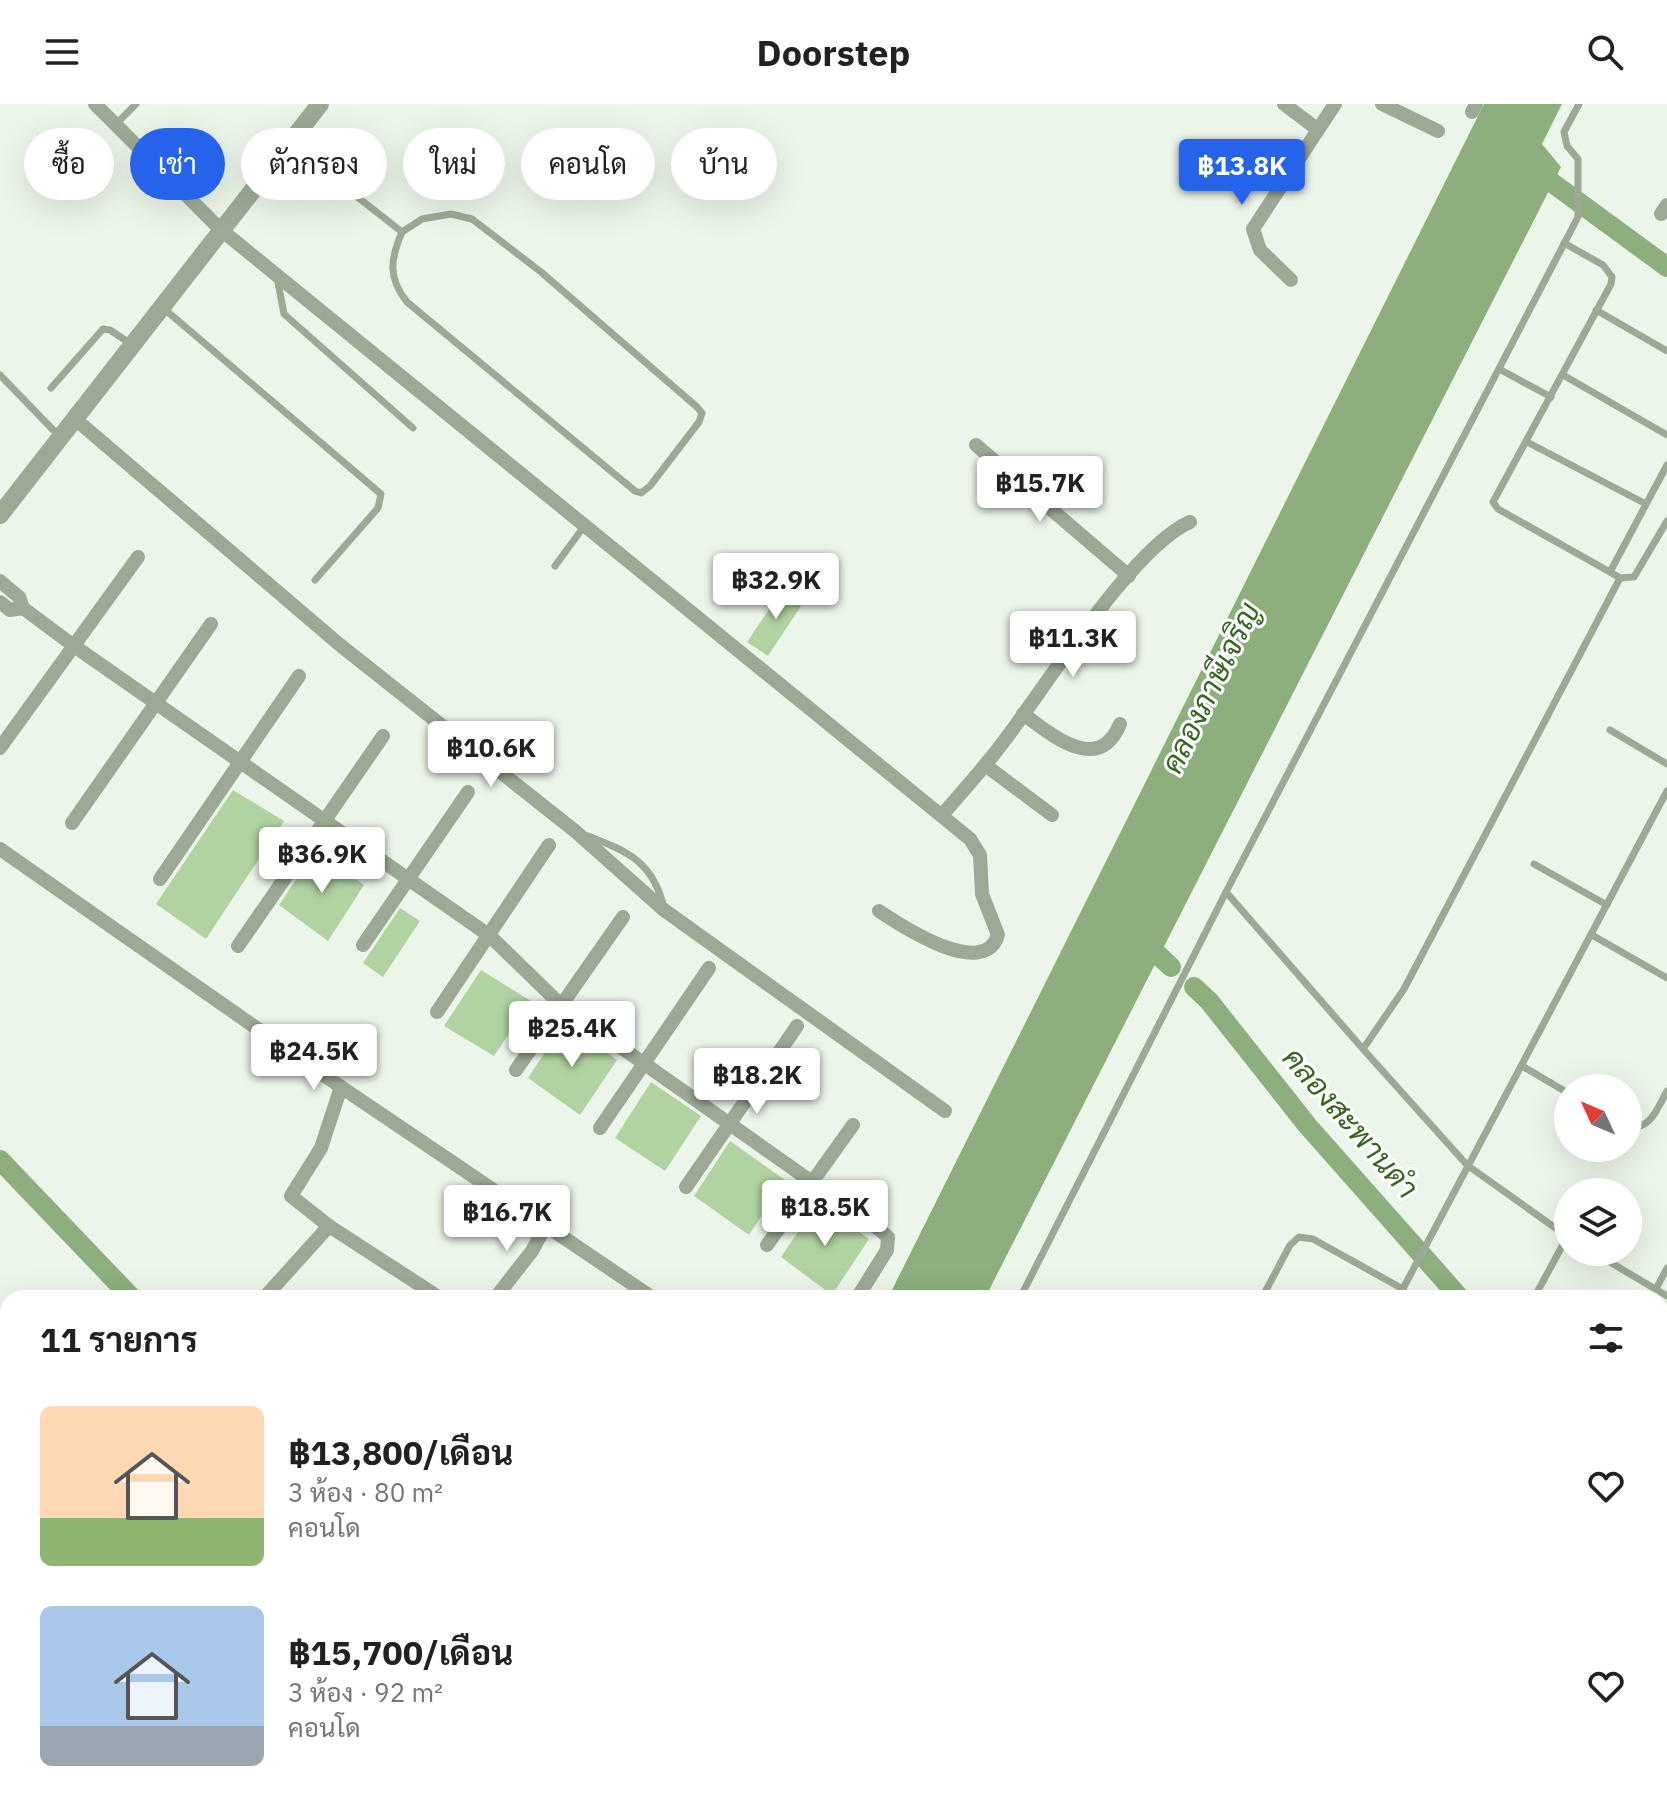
<!DOCTYPE html>
<html lang="th">
<head>
<meta charset="utf-8">
<style>
  :root { --surface:#fff; --page:#f6f6f6; --text:#202124; --muted:#757577; --accent:#2563eb }
  body { margin:0; font-family:"IBM Plex Sans",Sarabun,sans-serif; background:var(--page); color:var(--text); height:100vh; display:flex; flex-direction:column; font-size:30px; white-space:nowrap }
  * { box-sizing:border-box; margin:0 }
  p { font-size:26px; color:var(--muted) }
  .icon { flex:none; width:44px; height:44px; fill:none; stroke:currentColor; stroke-width:2; stroke-linecap:round; stroke-linejoin:round }
  .map { position:relative; flex:1; overflow:hidden }
  .sheet { position:absolute; left:0px; top:1186px; width:1668px; height:514px; display:flex; flex-direction:column; background:var(--surface); border-radius:24px 24px 0 0; box-shadow:0 8px 32px #0002 }
  .sheet>* { flex:none }
  .hud { position:absolute; left:24px; top:24px; width:800px; height:72px; display:flex; gap:16px }
  .needle { width:52px; rotate:314deg }
  .tools { position:absolute; left:1554px; top:970px; display:grid; gap:16px }
  .tools a { display:grid; place-items:center; width:88px; height:88px; border-radius:50%; background:var(--surface); box-shadow:0 8px 32px #0002; font-size:40px }
  .price { position:absolute; translate:-50% -68px; padding:0 18px; border-radius:8px; background:#fff; color:#222; font-size:26px; line-height:52px; filter:drop-shadow(0 2px 4px #0008) }
  .price::after { content:''; position:absolute; left:50%; top:48px; width:24px; height:18px; margin-left:-12px; background:inherit; clip-path:polygon(0 0,100% 0,50% 100%) }
  .price.selected { background:var(--accent); color:#fff }
  ul { padding:0; list-style:none }
  li { display:flex; align-items:center; gap:24px; height:200px; padding:0 40px }
  li span { display:grid; place-items:center; flex:none; width:224px; height:160px; border-radius:12px; color:#555 }
  li>.icon { margin-inline-start:auto }
  span .icon { width:96px; height:96px; fill:#fffc; stroke-width:1 }
  li b { font-size:34px }
  h2 { display:flex; justify-content:space-between; align-items:center; height:96px; padding:0 40px; font-size:34px }
  .tag { padding:0 28px; border-radius:36px; background:var(--surface); box-shadow:0 8px 32px #0002; font-size:28px; line-height:72px }
  .tag.selected { background:var(--accent); color:#fff }
  header { display:flex; justify-content:space-between; align-items:center; height:104px; padding:0 40px; background:var(--surface); font-size:36px; font-weight:800 }
  .map>svg:first-child { display:block }
  .water { fill:#8dae7d }
  .lines { fill:none; stroke-linecap:round; stroke-linejoin:round }
  .canal { stroke:#8dae7d; stroke-width:20 }
  .building { fill:#b1d3a1 }
  .service { stroke:#9caa95; stroke-width:7 }
  .minor { stroke:#9caa95; stroke-width:14 }
  .tertiary { stroke:#9caa95; stroke-width:18 }
  .labels { text-anchor:middle; stroke-width:6; stroke-linejoin:round; paint-order:stroke }
  .water-label { font-size:30px; font-style:italic; fill:#3a6422; stroke:#fff }
</style>
</head>
<body>
<header><svg class="icon" aria-label="menu" viewBox="0 0 24 24"><path d="M4 6h16M4 12h16M4 18h16"/></svg>Doorstep<svg class="icon" aria-label="search" viewBox="0 0 24 24"><circle cx="10" cy="10" r="6"/><path d="M15 15l6 6"/></svg></header>
<div class="map">
<svg width="1667" height="1699" viewBox="0 0 1667 1699">
  <rect width="100%" height="100%" fill="#ecf5e9"/>
  <g class="water">
    <path d="M1484 0H1562L1542 40 1561 63 985 1194H888Z"/>
    <path d="M639 1692H731L727 1699H636Z"/>
  </g>
  <g class="lines">
    <g class="canal">
      <path d="M1532 64 1667 163"/>
      <path d="M1139 833 1171 863"/>
      <path d="M1194 883 1209 897 1307 1021 1460 1194"/>
      <path d="M0 1056 132 1194"/>
      <path d="M1660 1450 1667 1459"/>
    </g>
  </g>
  <g class="building">
    <path d="M784 483 805 496 768 552 747 538Z"/>
    <path d="M233 686 284 717 206 835 156 800Z"/>
    <path d="M316 746 364 781 328 837 279 801Z"/>
    <path d="M400 804 420 817 383 873 363 859Z"/>
    <path d="M481 866 531 897 494 952 444 922Z"/>
    <path d="M565 918 617 956 580 1011 528 974Z"/>
    <path d="M651 978 701 1012 665 1067 615 1034Z"/>
    <path d="M730 1037 785 1076 749 1131 694 1092Z"/>
    <path d="M818 1098 869 1135 832 1191 781 1153Z"/>
  </g>
  <g class="lines">
    <g class="service">
      <path d="M115 21 136 0"/>
      <path d="M291 41 402 128C390 156 388 174 407 198L635 387 641 389 650 382 699 318 702 309 697 303 541 168 472 115 451 110 422 115 402 128"/>
      <path d="M1564 139 1603 161 1612 173 1611 180 1493 398 1498 405 1610 468"/>
      <path d="M277 173 284 210 413 324"/>
      <path d="M162 203 381 390 378 404 315 476"/>
      <path d="M1596 206 1667 247"/>
      <path d="M1501 266 1551 293"/>
      <path d="M0 271 59 332"/>
      <path d="M1563 271 1667 331"/>
      <path d="M51 284 103 225 110 226 131 240"/>
      <path d="M1527 338 1646 400"/>
      <path d="M1667 361 1610 468 1620 474 1634 473 1667 417"/>
      <path d="M555 462 585 421"/>
      <path d="M1610 626 1667 660"/>
      <path d="M588 732C629 748 653 758 664 804"/>
      <path d="M1534 760 1607 801"/>
      <path d="M1226 788 1363 945"/>
      <path d="M1592 831 1667 874"/>
      <path d="M1522 962 1568 989"/>
      <path d="M1628 1022C1650 1028 1658 1003 1667 987"/>
      <path d="M1568 1133 1467 1061 1363 945 1404 885 1620 474"/>
      <path d="M1593 1148 1667 1192"/>
      <path d="M1656 1185 1667 1164"/>
      <path d="M1020 1194 1226 788 1578 113V55L1567 42 1564 28 1579 0"/>
      <path d="M1262 1194 1290 1141 1299 1133 1313 1135 1403 1185"/>
      <path d="M1398 1194 1667 687"/>
      <path d="M1534 1194 1567 1133"/>
      <path d="M1660 1567 1667 1555"/>
      <path d="M0 1569 8 1575"/>
      <path d="M175 1692 185 1699"/>
      <path d="M1351 1692 1364 1699"/>
      <path d="M1627 1692 1637 1699"/>
      <path d="M764 1699 768 1692"/>
      <path d="M1264 1699 1268 1692"/>
    </g>
    <g class="minor">
      <path d="M95 0 220 125 970 735 980 751 982 790 998 831C984 876 903 823 879 807"/>
      <path d="M1284 0 1317 25"/>
      <path d="M1382 0 1438 27"/>
      <path d="M1472 8 1476 0"/>
      <path d="M1661 110 1667 101"/>
      <path d="M1291 176 1260 146 1253 125 1335 0"/>
      <path d="M74 314 340 541 575 727 664 806 945 1007"/>
      <path d="M976 341 1129 472"/>
      <path d="M0 477 19 493 23 504 74 542 490 832 561 901 880 1126 888 1133 887 1146 857 1194"/>
      <path d="M0 498 10 506 23 504"/>
      <path d="M1023 610C1051 630 1098 672 1120 620"/>
      <path d="M0 644 138 453"/>
      <path d="M985 661 1052 711"/>
      <path d="M942 711C962 688 983 665 1001 641 1043 587 1132 443 1190 418"/>
      <path d="M72 719 211 520"/>
      <path d="M0 745 341 983 653 1194"/>
      <path d="M160 775 299 572"/>
      <path d="M363 841 468 688"/>
      <path d="M238 842 383 632"/>
      <path d="M437 908 549 741"/>
      <path d="M516 966 623 813"/>
      <path d="M341 983 321 1044 291 1092 329 1122 440 1194"/>
      <path d="M600 1024 709 864"/>
      <path d="M686 1083 797 922"/>
      <path d="M767 1141 853 1021"/>
      <path d="M496 1193 532 1147 545 1123"/>
      <path d="M264 1194 329 1122"/>
      <path d="M0 1349 8 1352"/>
      <path d="M522 1692 526 1699"/>
    </g>
    <path class="tertiary" d="M0 411 320 0"/>
  </g>
  <g class="labels">
    <g class="water-label">
      <text transform="translate(1211 584) rotate(-64)" y="10">คลองภาษีเจริญ</text>
      <text transform="translate(1350 1019) rotate(49)" y="10">คลองสะพานดำ</text>
    </g>
  </g>
</svg>
<div class="tools">
<a><svg class="needle" viewBox="-14 -14 28 28"><path d="M0-13l5 13h-10z" fill="#e53935"/><path d="M0 13l5-13h-10z" fill="#757577"/></svg></a>
<a><svg class="icon" aria-label="layers" viewBox="0 0 24 24"><path d="M12 4l9 5-9 5-9-5zM3 14l9 5 9-5"/></svg></a>
</div>
<b class="price selected" style="left:1242px;top:103px">฿13.8K</b>
<b class="price" style="left:1040px;top:420px">฿15.7K</b>
<b class="price" style="left:776px;top:517px">฿32.9K</b>
<b class="price" style="left:1073px;top:575px">฿11.3K</b>
<b class="price" style="left:491px;top:685px">฿10.6K</b>
<b class="price" style="left:322px;top:791px">฿36.9K</b>
<b class="price" style="left:572px;top:965px">฿25.4K</b>
<b class="price" style="left:314px;top:988px">฿24.5K</b>
<b class="price" style="left:757px;top:1012px">฿18.2K</b>
<b class="price" style="left:825px;top:1144px">฿18.5K</b>
<b class="price" style="left:507px;top:1149px">฿16.7K</b>
<div class="hud">
<a class="tag">ซื้อ</a>
<a class="tag selected">เช่า</a>
<a class="tag">ตัวกรอง</a>
<a class="tag">ใหม่</a>
<a class="tag">คอนโด</a>
<a class="tag">บ้าน</a>
</div>
<section class="sheet">
<h2>11 รายการ<svg class="icon" aria-label="filters" viewBox="0 0 24 24"><path d="M4 7h16M4 17h16"/><circle cx="9" cy="7" r="2"/><circle cx="15" cy="17" r="2"/></svg></h2>
<ul>
<li><span style="background:linear-gradient(#ffd9b3 70%,#8fb573 0)"><svg class="icon" aria-label="home" viewBox="0 0 24 24"><path d="M3 11l9-7 9 7M6 9v11h12V9"/></svg></span><div><b>฿13,800/เดือน</b><p>3 ห้อง · 80 m²</p><p>คอนโด</p></div><svg class="icon" aria-label="heart" viewBox="0 0 24 24"><path d="M12 20l-8-8c-3-5 5-10 8-4 3-6 11-1 8 4z"/></svg></li>
<li><span style="background:linear-gradient(#a9c7e8 75%,#9aa5b1 0)"><svg class="icon" aria-label="home" viewBox="0 0 24 24"><path d="M3 11l9-7 9 7M6 9v11h12V9"/></svg></span><div><b>฿15,700/เดือน</b><p>3 ห้อง · 92 m²</p><p>คอนโด</p></div><svg class="icon" aria-label="heart" viewBox="0 0 24 24"><path d="M12 20l-8-8c-3-5 5-10 8-4 3-6 11-1 8 4z"/></svg></li>
</ul>
</section>
</div>
</body>
</html>
